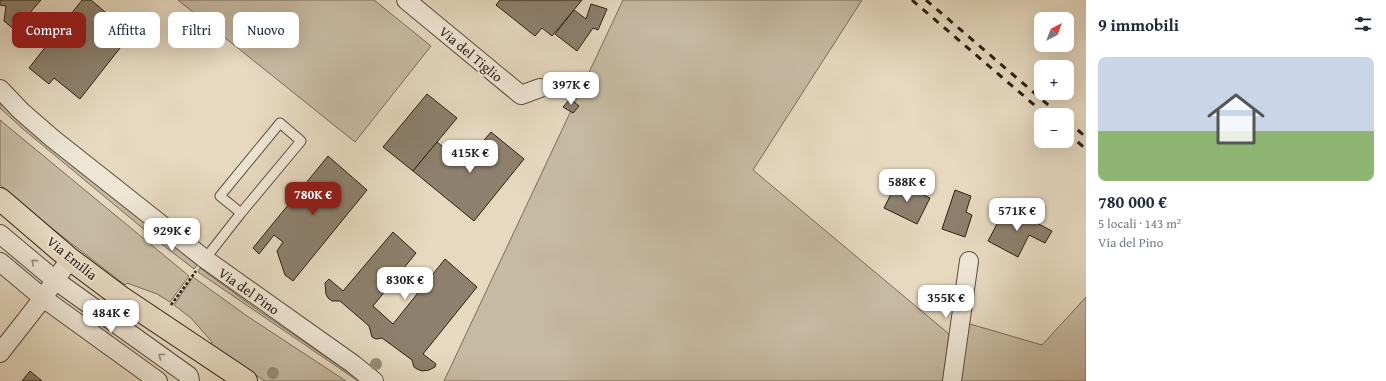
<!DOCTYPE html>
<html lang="it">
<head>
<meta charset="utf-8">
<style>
  :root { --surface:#fff; --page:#f2f2f3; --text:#1f2937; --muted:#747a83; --accent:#8f2418 }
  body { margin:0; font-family:"Gentium Book Plus",serif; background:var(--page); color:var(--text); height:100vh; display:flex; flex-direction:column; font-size:15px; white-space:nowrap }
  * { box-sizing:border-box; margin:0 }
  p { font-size:13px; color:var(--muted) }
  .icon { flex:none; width:22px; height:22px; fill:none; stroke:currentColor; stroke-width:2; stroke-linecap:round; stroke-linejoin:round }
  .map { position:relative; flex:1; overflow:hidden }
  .side { display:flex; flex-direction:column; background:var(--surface); width:300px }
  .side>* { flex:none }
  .guide { position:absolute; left:12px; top:12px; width:380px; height:36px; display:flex; gap:8px }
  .needle { width:26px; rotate:41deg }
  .fabs { position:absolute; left:1034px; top:12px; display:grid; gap:8px }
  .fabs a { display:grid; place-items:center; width:40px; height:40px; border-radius:8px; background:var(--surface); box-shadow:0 4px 16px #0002; font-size:20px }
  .price { position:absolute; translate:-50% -34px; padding:0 9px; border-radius:8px; background:#fff; color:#222; font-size:13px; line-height:26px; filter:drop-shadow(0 1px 2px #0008) }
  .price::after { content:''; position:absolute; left:50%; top:24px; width:12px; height:9px; margin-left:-6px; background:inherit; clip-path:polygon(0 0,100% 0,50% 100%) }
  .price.current { background:var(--accent); color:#fff }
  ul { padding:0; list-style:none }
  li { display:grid; align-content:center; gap:8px; height:212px; padding:0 12px }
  li span { display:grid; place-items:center; height:124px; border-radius:8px; color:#555 }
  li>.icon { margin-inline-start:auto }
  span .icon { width:72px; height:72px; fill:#fffc; stroke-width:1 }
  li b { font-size:17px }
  h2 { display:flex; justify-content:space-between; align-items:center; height:48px; padding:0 12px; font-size:17px }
  .tag { padding:0 14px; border-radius:8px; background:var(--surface); box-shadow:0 4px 16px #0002; font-size:14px; line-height:36px }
  .tag.current { background:var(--accent); color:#fff }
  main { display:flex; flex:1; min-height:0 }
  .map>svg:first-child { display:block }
  .green { fill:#c7baa3; stroke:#7a6d5c }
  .building { fill:#8d806d; stroke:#2d2014 }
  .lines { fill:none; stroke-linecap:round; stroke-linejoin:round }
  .service-casing { stroke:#5b4e3f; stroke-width:11 }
  .minor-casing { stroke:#5b4e3f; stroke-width:20 }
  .primary-casing { stroke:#2d2014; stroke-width:24 }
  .path { stroke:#2d2014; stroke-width:2.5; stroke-dasharray:3 2; stroke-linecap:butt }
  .service { stroke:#efe6d6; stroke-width:9 }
  .minor { stroke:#efe6d6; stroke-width:18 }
  .primary { stroke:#e6d9c0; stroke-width:22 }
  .rail { stroke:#2d2014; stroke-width:3; stroke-dasharray:7 7; stroke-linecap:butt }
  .tree { fill:#9a8d79 }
  .oneway { stroke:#988d7f }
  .labels { text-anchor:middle; stroke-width:4; stroke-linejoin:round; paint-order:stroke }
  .street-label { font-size:14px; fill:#2d2014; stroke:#efe6d6 }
</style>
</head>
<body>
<main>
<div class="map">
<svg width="1086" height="381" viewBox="0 0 1086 381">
  <rect width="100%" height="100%" fill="#e6d9c0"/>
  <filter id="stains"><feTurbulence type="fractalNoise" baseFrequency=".005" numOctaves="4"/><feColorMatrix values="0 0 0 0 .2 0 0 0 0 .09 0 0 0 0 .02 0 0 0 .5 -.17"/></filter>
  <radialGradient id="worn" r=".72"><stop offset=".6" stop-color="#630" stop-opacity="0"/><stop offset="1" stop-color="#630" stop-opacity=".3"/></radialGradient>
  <g class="green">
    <path d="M178 0H374L431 46 355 142Z"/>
    <path d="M623 0H862L753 170 949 334 943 381H444Z"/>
    <path d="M0 102 35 132 197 265 194 269 163 245 23 129 0 108Z"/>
    <path d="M0 120 189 276 170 302 157 294 127 283 125 285 49 226 0 185Z"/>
    <path d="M200 268 255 308 361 381H358L198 272Z"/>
    <path d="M193 277 247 316 346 381H265L210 346 212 342 191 318 174 305Z"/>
    <path d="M1086 297V381H957L964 327 970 324 1042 345Z"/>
  </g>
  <g class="building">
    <path d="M0 0H41L15 30 4 21 6 6 0 5Z"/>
    <path d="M82 0H91L131 34 80 99 54 78 49 84 29 68Z"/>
    <path d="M500 0H582L552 36 542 28 535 36 496 5Z"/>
    <path d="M591 4 607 9 598 30 593 28 577 51 555 34 574 10 586 19Z"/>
    <path d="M427 94 457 118 413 171 383 147Z"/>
    <path d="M570 99 579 106 573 113 563 107Z"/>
    <path d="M491 132 524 159 474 221 413 171 437 142 464 164Z"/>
    <path d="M328 156 367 190 293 281 285 275 277 251 283 242 274 235 259 254 253 248Z"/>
    <path d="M897 182 930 198 917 224 884 208Z"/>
    <path d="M955 190 971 196 966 212 972 215 965 237 942 229Z"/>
    <path d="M1006 207 1052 231 1045 243 1029 235 1018 257 988 241Z"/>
    <path d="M393 232 416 253 373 306 393 324 445 259 477 287 423 354 436 364 435 367 429 370 422 371 417 369 414 367 412 360 382 338 376 339 372 337 369 326 340 301H332L328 298 326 294 325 283 329 279 343 291Z"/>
    <path d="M30 371 42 381H22Z"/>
  </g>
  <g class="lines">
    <g class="service-casing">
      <path id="service" d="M205 259 241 213 301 141 280 123 220 196 241 213"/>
    </g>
    <g class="minor-casing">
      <g id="minor">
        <path d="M406 0 521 95 540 88"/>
        <path d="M0 89 21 111 52 138 205 259 353 364 374 381"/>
        <path d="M0 234 55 280 189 376 190 381"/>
        <path d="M0 262 43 298 158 381"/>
        <path d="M0 353 43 298 70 259"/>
        <path d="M952 381 969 261"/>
      </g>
    </g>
    <g class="primary-casing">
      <path id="primary" d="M0 199 70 259 122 298 246 381"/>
    </g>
    <path class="path" d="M171 305 196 271"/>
    <use href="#service" class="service"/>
    <use href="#minor" class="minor"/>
    <use href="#primary" class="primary"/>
    <g class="rail">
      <path d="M912 0 1046 115"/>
      <path d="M926 0 1060 115"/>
      <path d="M1067 121 1086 137"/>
      <path d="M1067 133 1086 149"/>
    </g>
  </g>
  <g class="tree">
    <circle cx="376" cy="364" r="6"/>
    <circle cx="273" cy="373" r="6"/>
  </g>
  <defs><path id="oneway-chevron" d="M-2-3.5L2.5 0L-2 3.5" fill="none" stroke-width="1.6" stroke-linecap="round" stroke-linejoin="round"/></defs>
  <g class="oneway">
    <use href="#oneway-chevron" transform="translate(34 262) rotate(-140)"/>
    <use href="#oneway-chevron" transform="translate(161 356) rotate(-144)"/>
  </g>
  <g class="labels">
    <g class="street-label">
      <text transform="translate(471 54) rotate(40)" y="5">Via del Tiglio</text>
      <text transform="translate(72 258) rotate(39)" y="5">Via Emilia</text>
      <text transform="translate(249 291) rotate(35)" y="5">Via del Pino</text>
    </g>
  </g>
  <rect width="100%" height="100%" filter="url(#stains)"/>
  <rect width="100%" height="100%" fill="url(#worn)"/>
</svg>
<div class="fabs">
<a><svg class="needle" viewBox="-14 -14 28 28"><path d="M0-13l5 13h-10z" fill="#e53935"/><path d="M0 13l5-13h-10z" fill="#747a83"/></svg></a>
<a>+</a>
<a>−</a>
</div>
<b class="price" style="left:571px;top:106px">397K €</b>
<b class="price" style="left:470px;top:174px">415K €</b>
<b class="price" style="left:907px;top:203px">588K €</b>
<b class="price current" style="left:313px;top:216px">780K €</b>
<b class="price" style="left:1017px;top:232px">571K €</b>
<b class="price" style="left:172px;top:252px">929K €</b>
<b class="price" style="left:405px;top:301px">830K €</b>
<b class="price" style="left:946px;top:319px">355K €</b>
<b class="price" style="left:111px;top:334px">484K €</b>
<div class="guide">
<a class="tag current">Compra</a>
<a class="tag">Affitta</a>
<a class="tag">Filtri</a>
<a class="tag">Nuovo</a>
</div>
</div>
<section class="side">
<h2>9 immobili<svg class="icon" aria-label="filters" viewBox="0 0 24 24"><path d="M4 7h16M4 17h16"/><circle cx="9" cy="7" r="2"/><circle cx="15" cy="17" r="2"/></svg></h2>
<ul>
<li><span style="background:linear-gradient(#c9d6e8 60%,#8fb573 0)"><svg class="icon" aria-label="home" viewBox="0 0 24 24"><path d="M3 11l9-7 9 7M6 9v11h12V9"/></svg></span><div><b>780 000 €</b><p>5 locali · 143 m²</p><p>Via del Pino</p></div></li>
</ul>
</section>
</main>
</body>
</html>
